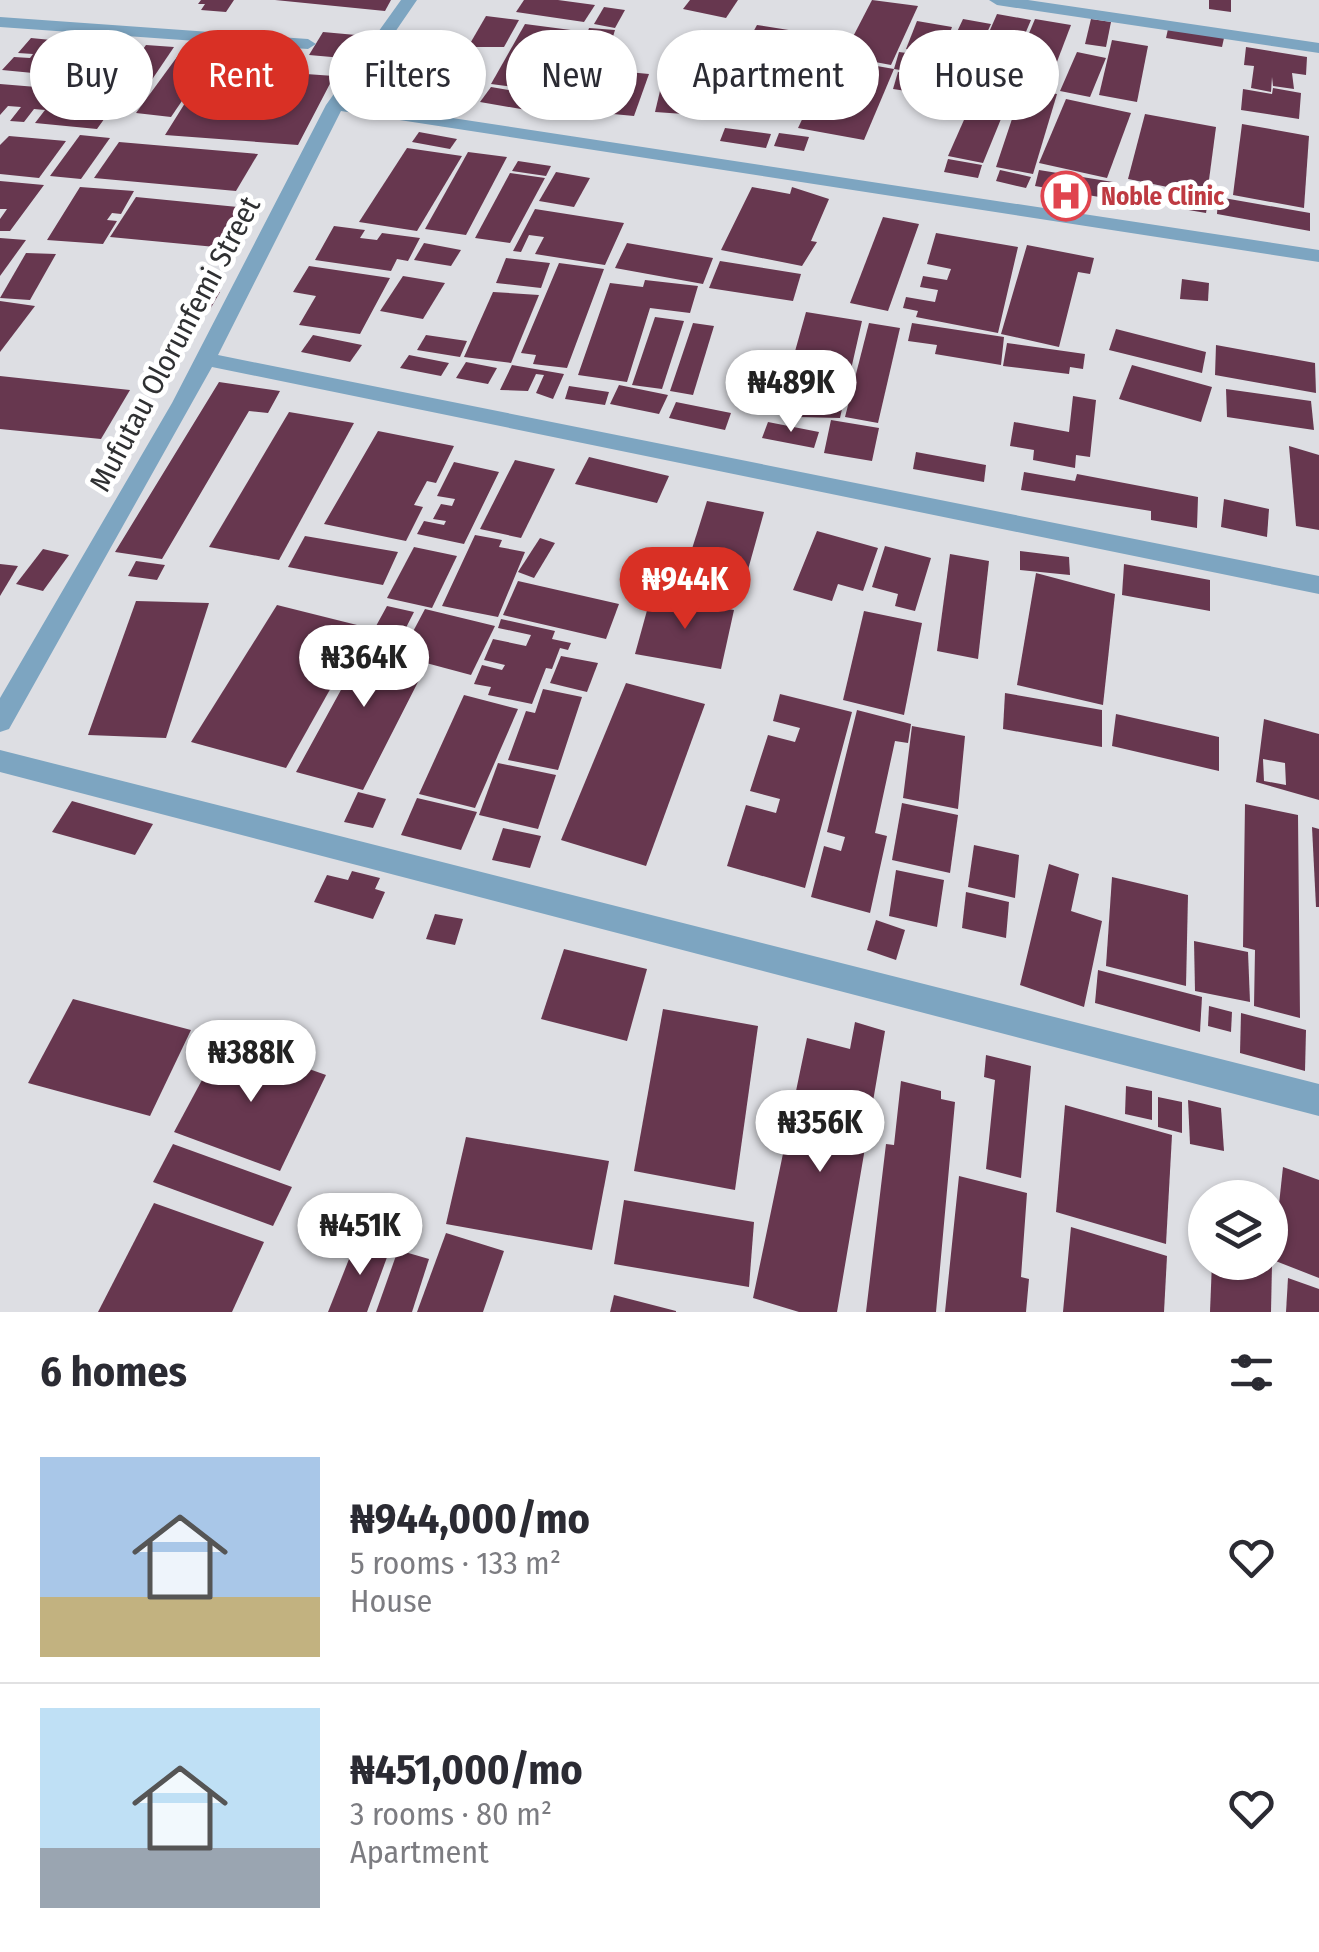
<!DOCTYPE html>
<html lang="en">
<head>
<meta charset="utf-8">
<style>
  :root { --surface:#fff; --page:#f7f7f7; --text:#2b2b33; --muted:#7c7c81; --line:#e1e1e2; --accent:#d93025 }
  body { margin:0; font-family:"Fira Sans Condensed",sans-serif; background:var(--page); color:var(--text); height:100vh; display:flex; flex-direction:column; font-size:38px; white-space:nowrap }
  * { box-sizing:border-box; margin:0 }
  p { font-size:32px; color:var(--muted) }
  .icon { flex:none; width:55px; height:55px; fill:none; stroke:currentColor; stroke-width:2; stroke-linecap:round; stroke-linejoin:round }
  .map { position:relative; height:1312px; overflow:hidden }
  .drawer { display:flex; flex-direction:column; background:var(--surface); flex:1 }
  .drawer>* { flex:none }
  .guide { position:absolute; left:30px; top:30px; width:1260px; height:90px; display:flex; gap:20px }
  .buttons { position:absolute; left:1188px; top:1180px; display:grid; gap:20px }
  .buttons a { display:grid; place-items:center; width:100px; height:100px; border-radius:50%; background:var(--surface); box-shadow:0 2px 8px #0004; font-size:50px }
  .price { position:absolute; translate:-50% -85px; padding:0 22px; border-radius:35px; background:#fff; color:#222; font-size:32px; line-height:65px; filter:drop-shadow(0 2px 5px #0008) }
  .price::after { content:''; position:absolute; left:50%; top:60px; width:30px; height:22px; margin-left:-15px; background:inherit; clip-path:polygon(0 0,100% 0,50% 100%) }
  .price.current { background:var(--accent); color:#fff }
  ul { padding:0; list-style:none }
  li { display:flex; align-items:center; gap:30px; height:250px; padding:0 40px }
  li+li { border-top:2px solid var(--line) }
  li span { display:grid; place-items:center; flex:none; width:280px; height:200px; border-radius:0px; color:#555 }
  li>.icon { margin-inline-start:auto }
  span .icon { width:120px; height:120px; fill:#fffc; stroke-width:1 }
  li b { font-size:42px }
  h2 { display:flex; justify-content:space-between; align-items:center; height:120px; padding:0 40px; font-size:42px }
  .tag { padding:0 35px; border-radius:45px; background:var(--surface); box-shadow:0 2px 8px #0004; font-size:35px; line-height:90px }
  .tag.current { background:var(--accent); color:#fff }
  .map>svg:first-child { display:block }
  .building { fill:#67374f; fill-rule:evenodd }
  .lines { fill:none; stroke-linecap:round; stroke-linejoin:round }
  .minor { fill:#7da5c1; fill-rule:evenodd }
  .labels { text-anchor:middle; stroke-width:10; stroke-linejoin:round; paint-order:stroke }
  .far-health-label { font-size:25px; font-weight:bold; fill:#be3a42; stroke:#fff; text-anchor:start }
  .street-label { font-size:30px; fill:#2f3032; stroke:#fff }
</style>
</head>
<body>
<div class="map">
<svg width="1319" height="1312" viewBox="0 0 1319 1312">
  <rect width="100%" height="100%" fill="#dddee3"/>
  <g class="building">
    <path d="M201 0H234L226 12 201 10 205 4H198Z"/>
    <path d="M275 0H391L385 11Z"/>
    <path d="M524 0H558L595 5 584 22 516 12Z"/>
    <path d="M690 0H738L726 18 683 9Z"/>
    <path d="M872 0 918 6 891 65 843 56Z"/>
    <path d="M1209 0H1231V12L1209 9Z"/>
    <path d="M604 7 625 10 615 28 594 24Z"/>
    <path d="M997 14 1031 20 1003 86 894 69 899 52 976 62Z"/>
    <path d="M486 16 519 20 504 47H468Z"/>
    <path d="M963 19 991 24 976 56 948 51Z"/>
    <path d="M1035 19 1071 25 1047 88 1009 81Z"/>
    <path d="M1091 19 1111 22 1106 47 1085 44Z"/>
    <path d="M917 21 952 27 942 55 906 49Z"/>
    <path d="M525 24 586 32 555 92 491 84Z"/>
    <path d="M757 25 820 35 810 56 746 45Z"/>
    <path d="M589 28 615 30 598 86 570 84Z"/>
    <path d="M1168 29 1224 38 1222 47 1166 38Z"/>
    <path d="M831 30 850 34 837 57 818 54Z"/>
    <path d="M323 32 356 35 343 58 309 55Z"/>
    <path d="M31 38 142 49 133 60 115 59 111 63 129 65 116 81 2 70 14 57 30 58 33 54 18 53Z"/>
    <path d="M1112 40 1148 46 1137 102 1099 95Z"/>
    <path d="M146 45 174 47 149 84 119 82Z"/>
    <path d="M185 46 218 48 171 117 136 113Z"/>
    <path d="M1246 47 1307 57 1306 75 1292 73 1294 89 1273 86 1272 77 1271 92 1251 88 1254 66 1244 65Z"/>
    <path d="M246 49 290 52 283 66 248 63 250 59H240Z"/>
    <path d="M1077 52 1106 58 1090 97 1060 91Z"/>
    <path d="M414 56 450 60 437 82 400 77Z"/>
    <path d="M831 58 894 69 864 140 798 128Z"/>
    <path d="M212 60 243 62 213 112 269 116 292 73 334 76 298 145 165 135Z"/>
    <path d="M665 70 693 72 684 114 655 112Z"/>
    <path d="M628 72 649 74 634 116 613 114Z"/>
    <path d="M898 72 970 83 966 100 893 89Z"/>
    <path d="M699 75H705L703 81 722 83 713 120 688 117Z"/>
    <path d="M409 79 445 89 438 96 401 86Z"/>
    <path d="M0 84 122 94 97 129 35 123 45 110 34 109 24 122 10 121 21 107 8 106 0 115Z"/>
    <path d="M979 86 1012 92 983 163 948 156Z"/>
    <path d="M491 87 548 97 538 112 480 102Z"/>
    <path d="M1273 88 1301 93 1299 119 1241 110 1243 89 1272 94Z"/>
    <path d="M1022 89 1057 94 1033 174 996 167Z"/>
    <path d="M593 90 611 91 606 113 588 112Z"/>
    <path d="M1066 99 1131 113 1107 178 1039 163Z"/>
    <path d="M1145 114 1216 127 1207 195 1128 179Z"/>
    <path d="M1242 124 1309 136 1304 208 1233 195Z"/>
    <path d="M725 128 771 134 766 148 720 141Z"/>
    <path d="M419 132 457 139 450 149 412 142Z"/>
    <path d="M779 133 809 137 804 151 774 146Z"/>
    <path d="M80 135 110 138 81 179 50 176Z"/>
    <path d="M9 136 66 141 39 178 0 174V145Z"/>
    <path d="M119 142 258 154 236 191 94 178Z"/>
    <path d="M407 148 462 156 417 231 359 222Z"/>
    <path d="M468 152 507 157 466 235 425 229Z"/>
    <path d="M948 159 982 165 978 178 944 172Z"/>
    <path d="M518 161 551 166 546 176 512 171Z"/>
    <path d="M1000 170 1031 177 1026 188 996 181Z"/>
    <path d="M1039 170 1113 182 1111 199 1035 186Z"/>
    <path d="M556 172 590 178 574 207 539 201Z"/>
    <path d="M510 173 545 178 510 243 475 238Z"/>
    <path d="M0 181 44 185 10 231H0V219L7 209H0Z"/>
    <path d="M80 187 134 191 121 214 112 213 107 220 117 221 103 244 47 240Z"/>
    <path d="M752 187 790 194 792 187 829 199 811 241 817 242 802 266 721 250Z"/>
    <path d="M1173 194 1208 201 1206 213 1171 207Z"/>
    <path d="M136 197 248 208 226 248 110 237Z"/>
    <path d="M1218 197 1310 213V231L1217 214Z"/>
    <path d="M535 209 624 223 605 265 535 254 544 237 529 235 521 252 513 251Z"/>
    <path d="M883 217 919 224 888 311 850 303Z"/>
    <path d="M334 226 365 230 360 238 377 240 382 233 420 238 408 261 397 259 391 271 315 260Z"/>
    <path d="M936 233 1018 247 998 333 916 317 918 311 903 308 906 297 935 302 938 290 920 287 923 276 947 280 951 269 927 264Z"/>
    <path d="M0 238 26 240 0 276Z"/>
    <path d="M424 243 461 250 451 266 414 260Z"/>
    <path d="M627 243 713 258 703 284 615 268Z"/>
    <path d="M1027 245 1094 258 1090 274 1078 272 1059 347 1001 334Z"/>
    <path d="M26 253 56 254 30 300 0 298Z"/>
    <path d="M506 258 550 263 541 288 496 283Z"/>
    <path d="M720 261 801 274 793 301 709 288Z"/>
    <path d="M559 263 604 269 567 368 533 364 536 355 521 353Z"/>
    <path d="M309 266 390 278 360 334 299 325 316 296 293 292Z"/>
    <path d="M403 276 445 283 423 319 380 311Z"/>
    <path d="M1182 279 1209 283 1208 301 1180 299Z"/>
    <path d="M645 280 698 286 690 313 650 308 627 382 578 375 610 283 643 287Z"/>
    <path d="M199 290 220 292 208 313 187 311Z"/>
    <path d="M493 292 539 295 511 363 464 357Z"/>
    <path d="M0 301 35 306 0 352Z"/>
    <path d="M806 312 862 321 840 418 799 417 801 408 780 405Z"/>
    <path d="M655 317 684 321 662 389 632 385Z"/>
    <path d="M693 323 714 326 693 395 670 391Z"/>
    <path d="M869 323 900 328 878 423 845 417Z"/>
    <path d="M912 323 1004 337 1001 365 935 354 937 345 908 341Z"/>
    <path d="M1116 329 1206 352 1202 373 1109 350Z"/>
    <path d="M313 335 362 345 350 362 301 352Z"/>
    <path d="M426 335 467 341 460 357 417 350Z"/>
    <path d="M1007 343 1085 354 1083 369 1070 367 1069 374 1003 366Z"/>
    <path d="M1216 345 1315 363 1316 393 1215 375Z"/>
    <path d="M409 355 449 363 441 376 400 368Z"/>
    <path d="M466 362 497 368 488 384 456 378Z"/>
    <path d="M512 365 564 374 553 399 536 393 544 375 536 374 528 391 500 390Z"/>
    <path d="M1132 365 1212 387 1201 422 1119 399Z"/>
    <path d="M0 376 130 390 101 439 0 429Z"/>
    <path d="M219 382 280 391 268 413 249 411 162 559 115 552Z"/>
    <path d="M619 385 668 395 659 414 610 404Z"/>
    <path d="M569 386 609 392 605 405 565 399Z"/>
    <path d="M1226 389 1311 401 1314 430 1227 417Z"/>
    <path d="M1073 396 1096 400 1090 457 1076 455 1075 468 1033 460 1034 450 1010 446 1014 422 1069 432Z"/>
    <path d="M676 402 731 413 725 430 669 418Z"/>
    <path d="M289 412 354 423 279 560 209 547Z"/>
    <path d="M831 420 879 428 872 461 824 453Z"/>
    <path d="M768 422 819 432 814 448 762 438Z"/>
    <path d="M378 431 454 446 436 483 427 481 414 505 423 507 406 541 324 524Z"/>
    <path d="M1289 446 1319 455V530L1296 526Z"/>
    <path d="M916 452 986 465 984 482 913 469Z"/>
    <path d="M589 457 669 476 657 503 575 484Z"/>
    <path d="M515 460 555 469 521 538 480 529Z"/>
    <path d="M454 462 499 472 464 544 417 534 424 521 444 525 446 521 433 519 441 504 452 506 455 499 437 496Z"/>
    <path d="M1024 472 1075 481 1077 474 1198 497 1197 528 1151 520V511L1021 490Z"/>
    <path d="M1224 499 1269 509 1267 537 1221 527Z"/>
    <path d="M707 501 764 512 741 595 681 584Z"/>
    <path d="M817 531 878 548 863 591 838 584 832 601 793 590Z"/>
    <path d="M475 535 502 540 499 547 525 552 498 617 442 606Z"/>
    <path d="M305 536 398 552 383 585 288 567Z"/>
    <path d="M540 538 555 543 534 578 518 572Z"/>
    <path d="M885 546 931 558 915 611 895 606 898 594 872 587Z"/>
    <path d="M414 547 457 556 432 608 387 598Z"/>
    <path d="M43 549 69 555 43 591 16 584Z"/>
    <path d="M1020 551 1069 557 1070 575 1020 570Z"/>
    <path d="M950 554 989 561 978 659 937 651Z"/>
    <path d="M136 561 165 565 157 580 128 576Z"/>
    <path d="M0 564 18 566 0 596Z"/>
    <path d="M1124 564 1210 580V611L1122 595Z"/>
    <path d="M1036 573 1115 594 1103 705 1017 685Z"/>
    <path d="M518 581 619 604 606 639 503 615Z"/>
    <path d="M651 596 734 610 721 669 635 654Z"/>
    <path d="M136 601 209 603 166 738 88 735Z"/>
    <path d="M277 605 365 627 286 768 191 742Z"/>
    <path d="M387 606 414 612 386 667 421 676 363 790 296 772Z"/>
    <path d="M425 609 495 626 471 675 400 656Z"/>
    <path d="M864 611 922 623 904 715 843 700Z"/>
    <path d="M501 619 555 631 552 639 571 643 568 650 560 648 552 669 546 668 532 704 488 695 491 687 474 684 482 665 502 670 505 665 484 660 493 639 526 646 531 635 498 628Z"/>
    <path d="M561 656 598 663 587 692 550 683Z"/>
    <path d="M626 683 705 704 646 866 561 840Z"/>
    <path d="M543 689 582 697 558 770 508 760 526 711 535 713Z"/>
    <path d="M1005 693 1102 710V747L1003 729Z"/>
    <path d="M780 694 852 712 805 888 727 866 746 805 776 813 780 799 750 791 768 735 795 742 800 728 773 721Z"/>
    <path d="M464 695 518 709 475 808 419 794Z"/>
    <path d="M857 710 911 724 908 743 895 741 875 833 887 836 870 913 811 897 824 846 841 851 845 837 827 832Z"/>
    <path d="M1116 714 1219 737V771L1112 746Z"/>
    <path d="M1264 719 1319 734V800L1256 782ZM1263 759 1285 763 1286 785 1264 781Z"/>
    <path d="M912 726 965 736 958 809 903 798Z"/>
    <path d="M498 763 556 775 538 829 479 815Z"/>
    <path d="M358 792 386 799 373 828 344 822Z"/>
    <path d="M417 798 477 812 461 850 401 835Z"/>
    <path d="M72 801 153 824 135 855 52 832Z"/>
    <path d="M902 803 958 815 950 873 892 860Z"/>
    <path d="M1245 804 1298 815 1300 1018 1254 1006 1255 950 1243 947Z"/>
    <path d="M1312 827 1319 829V907H1316Z"/>
    <path d="M503 828 541 836 530 868 492 860Z"/>
    <path d="M974 845 1019 855 1015 898 968 887Z"/>
    <path d="M1049 864 1079 874 1071 911 1102 921 1084 1007 1020 985Z"/>
    <path d="M896 870 944 880 937 927 889 916Z"/>
    <path d="M352 871 380 878 375 889 385 892 373 919 314 902 327 875 348 880Z"/>
    <path d="M1112 877 1188 895 1186 986 1106 966Z"/>
    <path d="M966 892 1009 902 1006 938 962 928Z"/>
    <path d="M435 914 463 919 455 945 426 939Z"/>
    <path d="M876 920 905 930 896 960 867 950Z"/>
    <path d="M1194 941 1248 952 1250 1002 1195 991Z"/>
    <path d="M564 949 647 969 627 1041 541 1019Z"/>
    <path d="M1098 970 1202 997 1200 1032 1095 1003Z"/>
    <path d="M73 999 191 1030 150 1116 28 1083Z"/>
    <path d="M1209 1006 1232 1012 1231 1032 1208 1026Z"/>
    <path d="M663 1009 758 1026 735 1190 634 1171Z"/>
    <path d="M1241 1013 1306 1030 1305 1071 1240 1053Z"/>
    <path d="M855 1022 885 1031 837 1312H799L753 1298 807 1038 850 1049Z"/>
    <path d="M224 1039 326 1075 280 1171 174 1132Z"/>
    <path d="M986 1055 1031 1066 1021 1178 986 1169 995 1080 984 1077Z"/>
    <path d="M901 1081 941 1091V1099L955 1102 936 1312H866L886 1144 894 1145Z"/>
    <path d="M1126 1086 1152 1091V1120L1125 1114Z"/>
    <path d="M1158 1097 1182 1102V1133L1158 1127Z"/>
    <path d="M1188 1100 1221 1108 1224 1151 1190 1144Z"/>
    <path d="M1065 1105 1172 1135 1166 1244 1056 1212Z"/>
    <path d="M466 1137 609 1161 592 1250 446 1224Z"/>
    <path d="M173 1144 292 1187 273 1226 153 1182Z"/>
    <path d="M1283 1167 1319 1180V1278L1273 1260Z"/>
    <path d="M959 1176 1027 1193 1021 1277 1029 1279 1026 1312H945Z"/>
    <path d="M624 1200 754 1222 749 1287 614 1264Z"/>
    <path d="M154 1203 264 1242 232 1312H98Z"/>
    <path d="M1071 1227 1167 1256 1164 1312H1063Z"/>
    <path d="M446 1233 504 1251 483 1312H417Z"/>
    <path d="M357 1239 390 1249 367 1312H328Z"/>
    <path d="M398 1250 429 1259 412 1312H376Z"/>
    <path d="M1212 1262 1272 1264 1271 1312H1210Z"/>
    <path d="M1288 1278 1319 1289V1312H1286Z"/>
    <path d="M614 1295 676 1311V1312H610Z"/>
  </g>
  <g class="lines">
    <g class="minor">
      <path d="M401 0H417L347 102 1319 250V262L341 111 218 355 1319 576V594L212 367 9 729 0 732V698L172 403 326 105Z"/>
      <path d="M989 0H1028L1319 43V53L997 5Z"/>
      <path d="M0 17 308 39 316 44 308 49 0 27Z"/>
      <path d="M0 750 1319 1084V1116L0 772Z"/>
    </g>
  </g>
  <defs>
    <g id="hospital-ring" transform="scale(2.5)"><circle r="9.5" fill="#fff" stroke="#e0444e" stroke-width="1.5"/><path d="M-5-5h3v3.5h4V-5h3V5h-3V1.5h-4V5h-3Z" fill="#e0444e"/></g>
  </defs>
  <g fill-rule="evenodd">
    <use href="#hospital-ring" x="1066" y="196"/>
  </g>
  <g class="labels">
    <g class="far-health-label">
      <text x="1101" y="205">Noble Clinic</text>
    </g>
    <g class="street-label">
      <text transform="translate(175 344) rotate(-62)" y="10">Mufutau Olorunfemi Street</text>
    </g>
  </g>
</svg>
<div class="buttons">
<a><svg class="icon" aria-label="layers" viewBox="0 0 24 24"><path d="M12 4l9 5-9 5-9-5zM3 14l9 5 9-5"/></svg></a>
</div>
<b class="price" style="left:791px;top:435px">₦489K</b>
<b class="price current" style="left:685px;top:632px">₦944K</b>
<b class="price" style="left:364px;top:710px">₦364K</b>
<b class="price" style="left:251px;top:1105px">₦388K</b>
<b class="price" style="left:820px;top:1175px">₦356K</b>
<b class="price" style="left:360px;top:1278px">₦451K</b>
<div class="guide">
<a class="tag">Buy</a>
<a class="tag current">Rent</a>
<a class="tag">Filters</a>
<a class="tag">New</a>
<a class="tag">Apartment</a>
<a class="tag">House</a>
</div>
</div>
<section class="drawer">
<h2>6 homes<svg class="icon" aria-label="filters" viewBox="0 0 24 24"><path d="M4 7h16M4 17h16"/><circle cx="9" cy="7" r="2"/><circle cx="15" cy="17" r="2"/></svg></h2>
<ul>
<li><span style="background:linear-gradient(#a9c7e8 70%,#c2b280 0)"><svg class="icon" aria-label="home" viewBox="0 0 24 24"><path d="M3 11l9-7 9 7M6 9v11h12V9"/></svg></span><div><b>₦944,000/mo</b><p>5 rooms · 133 m²</p><p>House</p></div><svg class="icon" aria-label="heart" viewBox="0 0 24 24"><path d="M12 20l-8-8c-3-5 5-10 8-4 3-6 11-1 8 4z"/></svg></li>
<li><span style="background:linear-gradient(#bfe0f5 70%,#9aa5b1 0)"><svg class="icon" aria-label="home" viewBox="0 0 24 24"><path d="M3 11l9-7 9 7M6 9v11h12V9"/></svg></span><div><b>₦451,000/mo</b><p>3 rooms · 80 m²</p><p>Apartment</p></div><svg class="icon" aria-label="heart" viewBox="0 0 24 24"><path d="M12 20l-8-8c-3-5 5-10 8-4 3-6 11-1 8 4z"/></svg></li>
</ul>
</section>
</body>
</html>
